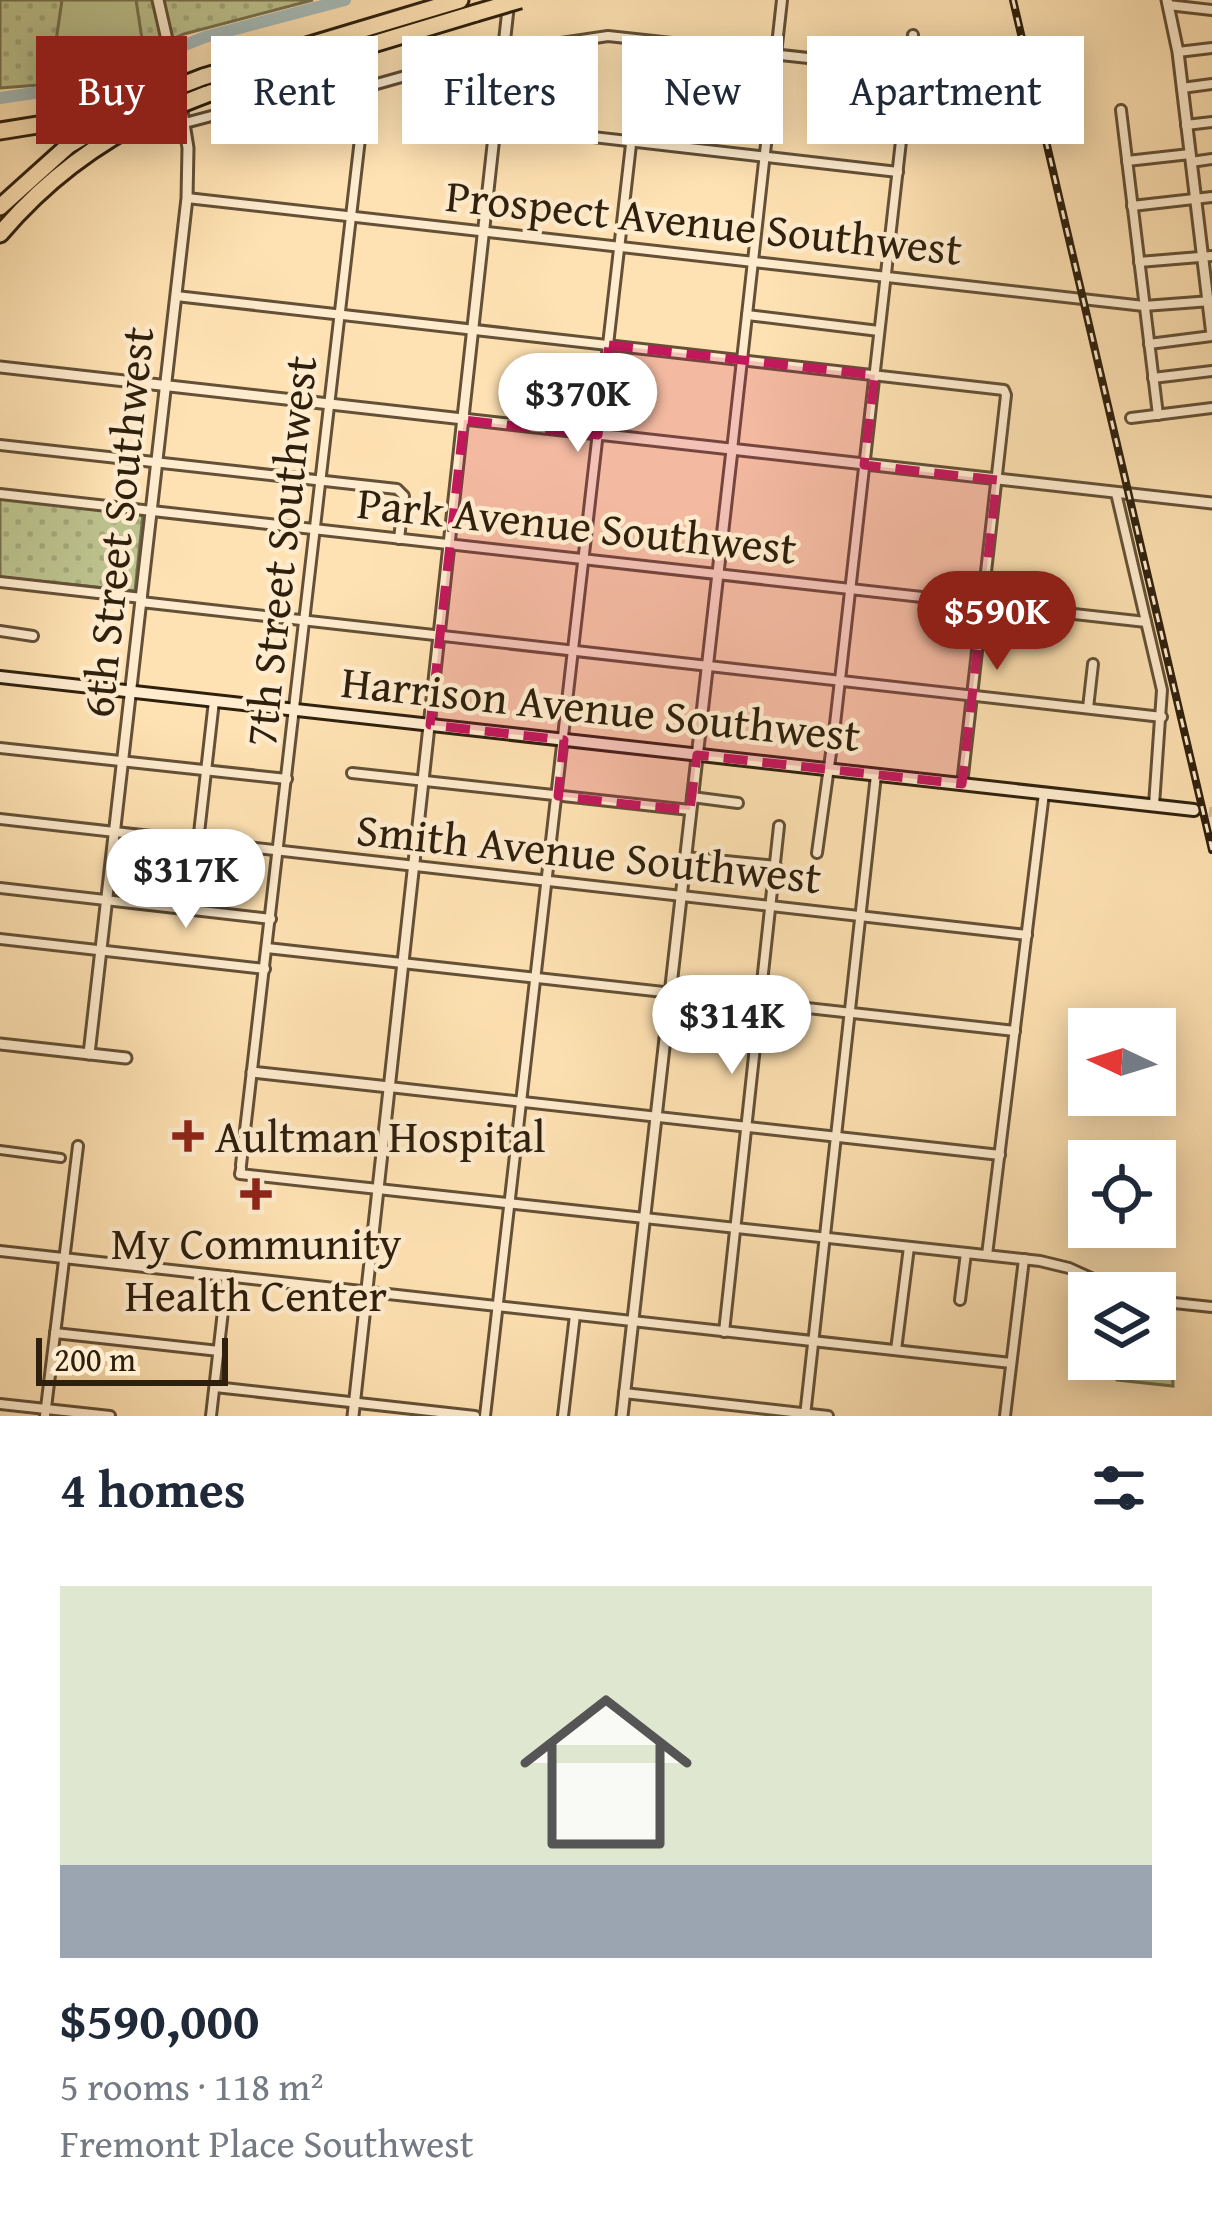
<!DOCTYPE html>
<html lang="en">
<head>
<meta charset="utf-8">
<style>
  :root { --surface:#fff; --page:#f2f2f3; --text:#1f2937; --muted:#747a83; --accent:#8f2418 }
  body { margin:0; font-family:"Gentium Book Plus",serif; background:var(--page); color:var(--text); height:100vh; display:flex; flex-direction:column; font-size:45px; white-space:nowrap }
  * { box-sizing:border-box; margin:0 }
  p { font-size:39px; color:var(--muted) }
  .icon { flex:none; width:66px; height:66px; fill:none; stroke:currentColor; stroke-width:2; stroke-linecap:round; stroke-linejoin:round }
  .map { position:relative; height:1416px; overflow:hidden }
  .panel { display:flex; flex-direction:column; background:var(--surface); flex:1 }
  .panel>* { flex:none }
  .guide { position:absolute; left:36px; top:36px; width:1140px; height:108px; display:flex; gap:24px }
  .needle { width:78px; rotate:274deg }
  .fabs { position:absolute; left:1068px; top:1008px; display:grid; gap:24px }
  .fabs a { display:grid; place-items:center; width:108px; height:108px; border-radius:0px; background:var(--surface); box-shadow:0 6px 30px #0003; font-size:60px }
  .scale { position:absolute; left:36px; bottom:30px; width:192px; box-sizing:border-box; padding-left:12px; border:6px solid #2f200d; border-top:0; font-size:33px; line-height:42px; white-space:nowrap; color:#2f200d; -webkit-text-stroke:9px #ffecce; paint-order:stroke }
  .price { position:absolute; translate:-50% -102px; padding:0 27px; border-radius:42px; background:#fff; color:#222; font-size:39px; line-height:78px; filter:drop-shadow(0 3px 6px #0008) }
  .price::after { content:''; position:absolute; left:50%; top:72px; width:36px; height:27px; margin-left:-18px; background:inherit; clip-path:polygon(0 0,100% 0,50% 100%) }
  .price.active { background:var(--accent); color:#fff }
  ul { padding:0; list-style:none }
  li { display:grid; align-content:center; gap:24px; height:636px; padding:0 60px }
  li span { display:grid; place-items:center; height:372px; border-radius:0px; color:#555 }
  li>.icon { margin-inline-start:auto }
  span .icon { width:216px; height:216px; fill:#fffc; stroke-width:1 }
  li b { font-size:51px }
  h2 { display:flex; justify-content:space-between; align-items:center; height:144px; padding:0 60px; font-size:51px }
  .tag { padding:0 42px; border-radius:0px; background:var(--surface); box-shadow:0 6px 30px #0003; font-size:42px; line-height:108px }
  .tag.active { background:var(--accent); color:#fff }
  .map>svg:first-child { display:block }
  .park { fill:url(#park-dots); stroke:#76724e; stroke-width:3 }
  .pitch { fill:#bdc48f; stroke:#76724e; stroke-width:3 }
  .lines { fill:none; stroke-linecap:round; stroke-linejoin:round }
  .river { stroke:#a6bbb8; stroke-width:12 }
  .secondary-tunnel { stroke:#d5bb92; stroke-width:10; stroke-dasharray:10 5; stroke-linecap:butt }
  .pedestrian-casing { stroke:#635036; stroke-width:12 }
  .minor-casing { stroke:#635036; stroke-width:14 }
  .tertiary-casing { stroke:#635036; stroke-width:15 }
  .secondary-casing { stroke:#2f200d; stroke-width:16 }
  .motorway-casing { stroke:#2f200d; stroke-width:21 }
  .pedestrian { stroke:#ffecce; stroke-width:6 }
  .minor { stroke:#ffecce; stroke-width:8 }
  .tertiary { stroke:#ffecce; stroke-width:9 }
  .secondary { stroke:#ffecce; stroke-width:10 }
  .motorway { stroke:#ffe2b3; stroke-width:15 }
  .rail-casing { stroke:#2f200d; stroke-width:8 }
  .rail { stroke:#ffecce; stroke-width:3; stroke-dasharray:9; stroke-linecap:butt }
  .motorway-bridge-casing { stroke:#2f200d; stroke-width:21; stroke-linecap:butt }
  .motorway-bridge { stroke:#ffe2b3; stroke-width:15 }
  .marked { fill:#c2185b; fill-opacity:0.2; stroke:#c2185b; stroke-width:9; stroke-dasharray:24 15; stroke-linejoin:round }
  .poi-dot { fill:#8f2418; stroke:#ffecce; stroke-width:4.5 }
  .labels { text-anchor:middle; stroke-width:9; stroke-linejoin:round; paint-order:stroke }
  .street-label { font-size:45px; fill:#2f200d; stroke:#ffecce }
  .poi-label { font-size:45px; fill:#2f200d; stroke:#ffecce; text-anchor:start }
</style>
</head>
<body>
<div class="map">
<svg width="1212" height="1416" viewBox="0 0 1212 1416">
  <defs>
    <pattern id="park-dots" width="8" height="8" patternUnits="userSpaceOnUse" patternTransform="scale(3)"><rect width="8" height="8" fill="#bdc48f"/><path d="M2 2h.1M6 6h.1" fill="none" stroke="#a3a87a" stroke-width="1.8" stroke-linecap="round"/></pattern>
  </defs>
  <rect width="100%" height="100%" fill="#ffe2b3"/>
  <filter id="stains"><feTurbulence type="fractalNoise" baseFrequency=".00167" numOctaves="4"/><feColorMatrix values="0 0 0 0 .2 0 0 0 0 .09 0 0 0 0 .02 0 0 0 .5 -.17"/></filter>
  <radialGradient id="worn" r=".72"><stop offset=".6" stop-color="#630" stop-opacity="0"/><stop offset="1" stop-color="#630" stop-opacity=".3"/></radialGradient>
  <g class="park">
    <path d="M0 0H313L184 34 107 68 52 84 0 88Z"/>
    <path d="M0 498 143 514 135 591 0 577Z"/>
  </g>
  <g class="pitch">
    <path d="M62 0H136L142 39 68 74 56 41Z"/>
    <path d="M1155 1328 1172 1348 1173 1386 1117 1380 1114 1377 1116 1359H1155Z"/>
  </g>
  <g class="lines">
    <path class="river" d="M0 98 81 86 205 37 345 0"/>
    <path class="secondary-tunnel" d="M1194 810 1212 812"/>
    <g class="pedestrian-casing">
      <path id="pedestrian" d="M0 1150 61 1158"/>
    </g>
    <g class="minor-casing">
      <g id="minor">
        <path d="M1168 5 1212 10"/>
        <path d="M1178 52 1212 48"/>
        <path d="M1182 88 1212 84"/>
        <path d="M1121 110 1158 415"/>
        <path d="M185 123 253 105 366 87 480 55 608 36 1018 81"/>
        <path d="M1186 125 1212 122"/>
        <path d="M497 126 898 172"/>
        <path d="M1127 161 1190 154"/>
        <path d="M1191 162 1212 159"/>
        <path d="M187 198 1144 306 1211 301"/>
        <path d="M1132 206 1212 197"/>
        <path d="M1139 262 1212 256"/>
        <path d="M176 296 1004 390 1006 395 962 784"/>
        <path d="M747 315 879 331"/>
        <path d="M1149 344 1212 336"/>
        <path d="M1153 378 1212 371"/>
        <path d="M1131 418 1212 408"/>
        <path d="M0 445 397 489 404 496 399 539"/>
        <path d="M732 450 782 0"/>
        <path d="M1116 493 1162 690 1154 805"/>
        <path d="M0 494 1146 622"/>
        <path d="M0 582 142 598"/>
        <path d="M141 602 1162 717"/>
        <path d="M0 631 33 636"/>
        <path d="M1088 708 1093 664"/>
        <path d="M0 748 287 779"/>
        <path d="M352 773 690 810"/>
        <path d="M692 797 738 803"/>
        <path d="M0 819 1027 935"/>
        <path d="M198 842 214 701"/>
        <path d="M817 853 835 724 913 35"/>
        <path d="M685 857 776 866"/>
        <path d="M0 888 271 919"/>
        <path d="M0 939 265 969"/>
        <path d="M267 948 1015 1031"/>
        <path d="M389 1087 1000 1155"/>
        <path d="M241 1165 366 87"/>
        <path d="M241 1169 240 1174 1040 1261 1069 1268 1124 1293"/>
        <path d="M0 1251 1011 1363"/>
        <path d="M987 1255 1044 793"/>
        <path d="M960 1300 966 1253"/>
        <path d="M1155 1301 1212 1307"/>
        <path d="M724 1332 779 826"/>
        <path d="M55 1333 219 1351"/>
        <path d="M896 1350 909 1247"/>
        <path d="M215 1387 475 1416"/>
        <path d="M624 1393 828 1416"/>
        <path d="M0 1404 110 1416"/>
        <path d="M45 1416 78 1146"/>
        <path d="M211 1416 227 1276"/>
        <path d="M485 1416 643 40"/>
        <path d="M563 1416 575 1315"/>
        <path d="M805 1416 876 775"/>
        <path d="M1005 1416 1024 1259"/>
      </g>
    </g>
    <g class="tertiary-casing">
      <g id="tertiary">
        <path d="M158 0 178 88"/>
        <path d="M1167 0 1178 52 1212 335"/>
        <path d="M0 367 1212 503"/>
        <path d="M0 1044 126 1058"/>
        <path d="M89 1054 187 198 188 148 181 105"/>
        <path d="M252 1072 389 1087"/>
        <path d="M353 1416 509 0"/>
        <path d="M622 1416 732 450"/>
      </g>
    </g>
    <g class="secondary-casing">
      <path id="secondary" d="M0 677 1194 810"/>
    </g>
    <g class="motorway-casing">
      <g id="motorway">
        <path d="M203 77 460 0"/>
        <path d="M207 94 476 13"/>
        <path d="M0 131 50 123 141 93"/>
        <path d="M0 207 69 145 151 97"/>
        <path d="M0 234C43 183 95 143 156 114"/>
      </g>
    </g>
    <use href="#pedestrian" class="pedestrian"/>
    <use href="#minor" class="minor"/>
    <use href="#tertiary" class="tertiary"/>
    <use href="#secondary" class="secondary"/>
    <use href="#motorway" class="motorway"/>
    <g class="rail-casing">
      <path id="rail" d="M1013 0 1212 850"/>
    </g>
    <use href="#rail" class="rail"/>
    <g class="motorway-bridge-casing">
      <g id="motorway-bridge">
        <path d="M476 13 520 0"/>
        <path d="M151 97 203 77"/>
        <path d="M156 114 207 94"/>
      </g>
    </g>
    <use href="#motorway-bridge" class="motorway-bridge"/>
  </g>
  <path class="marked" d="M609 345 875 375 864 465 997 480 962 784 697 755 690 810 625 804 558 796 564 740 430 725 464 420 598 435Z"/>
  <g class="poi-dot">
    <path d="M182 1118h12v12h12v12h-12v12h-12v-12h-12v-12h12z"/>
    <path d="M250 1176h12v12h12v12h-12v12h-12v-12h-12v-12h12z"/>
  </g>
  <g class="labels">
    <g class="street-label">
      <text transform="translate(704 222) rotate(6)" y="16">Prospect Avenue Southwest</text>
      <text transform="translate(117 522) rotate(-84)" y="16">6th Street Southwest</text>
      <text transform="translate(577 525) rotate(6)" y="16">Park Avenue Southwest</text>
      <text transform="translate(280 551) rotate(-84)" y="16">7th Street Southwest</text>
      <text transform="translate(601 708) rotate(6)" y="16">Harrison Avenue Southwest</text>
      <text transform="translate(589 853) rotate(6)" y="16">Smith Avenue Southwest</text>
    </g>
    <g class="poi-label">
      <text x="215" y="1152">Aultman Hospital</text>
      <text x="256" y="1259" text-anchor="middle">My Community<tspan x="256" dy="52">Health Center</tspan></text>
    </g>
  </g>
  <rect width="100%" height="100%" filter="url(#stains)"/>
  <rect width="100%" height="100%" fill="url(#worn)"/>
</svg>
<div class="fabs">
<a><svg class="needle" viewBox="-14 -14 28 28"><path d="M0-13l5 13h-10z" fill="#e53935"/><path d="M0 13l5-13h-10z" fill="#747a83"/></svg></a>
<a><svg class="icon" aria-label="locate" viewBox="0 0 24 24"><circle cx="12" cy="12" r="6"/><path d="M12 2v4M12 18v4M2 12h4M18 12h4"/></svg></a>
<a><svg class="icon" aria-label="layers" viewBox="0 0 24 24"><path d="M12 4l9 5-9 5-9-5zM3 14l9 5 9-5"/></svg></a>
</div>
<div class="scale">200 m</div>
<b class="price" style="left:578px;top:455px">$370K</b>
<b class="price active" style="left:997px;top:673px">$590K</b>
<b class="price" style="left:186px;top:931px">$317K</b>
<b class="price" style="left:732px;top:1077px">$314K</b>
<div class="guide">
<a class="tag active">Buy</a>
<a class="tag">Rent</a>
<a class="tag">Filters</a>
<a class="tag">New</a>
<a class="tag">Apartment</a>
</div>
</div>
<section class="panel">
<h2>4 homes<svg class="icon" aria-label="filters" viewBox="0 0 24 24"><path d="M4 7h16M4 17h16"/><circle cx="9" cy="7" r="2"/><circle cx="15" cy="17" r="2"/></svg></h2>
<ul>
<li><span style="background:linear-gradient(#dfe7d0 75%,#9aa5b1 0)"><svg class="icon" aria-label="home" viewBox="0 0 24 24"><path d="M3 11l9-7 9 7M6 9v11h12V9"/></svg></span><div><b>$590,000</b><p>5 rooms · 118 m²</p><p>Fremont Place Southwest</p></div></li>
</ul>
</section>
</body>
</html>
